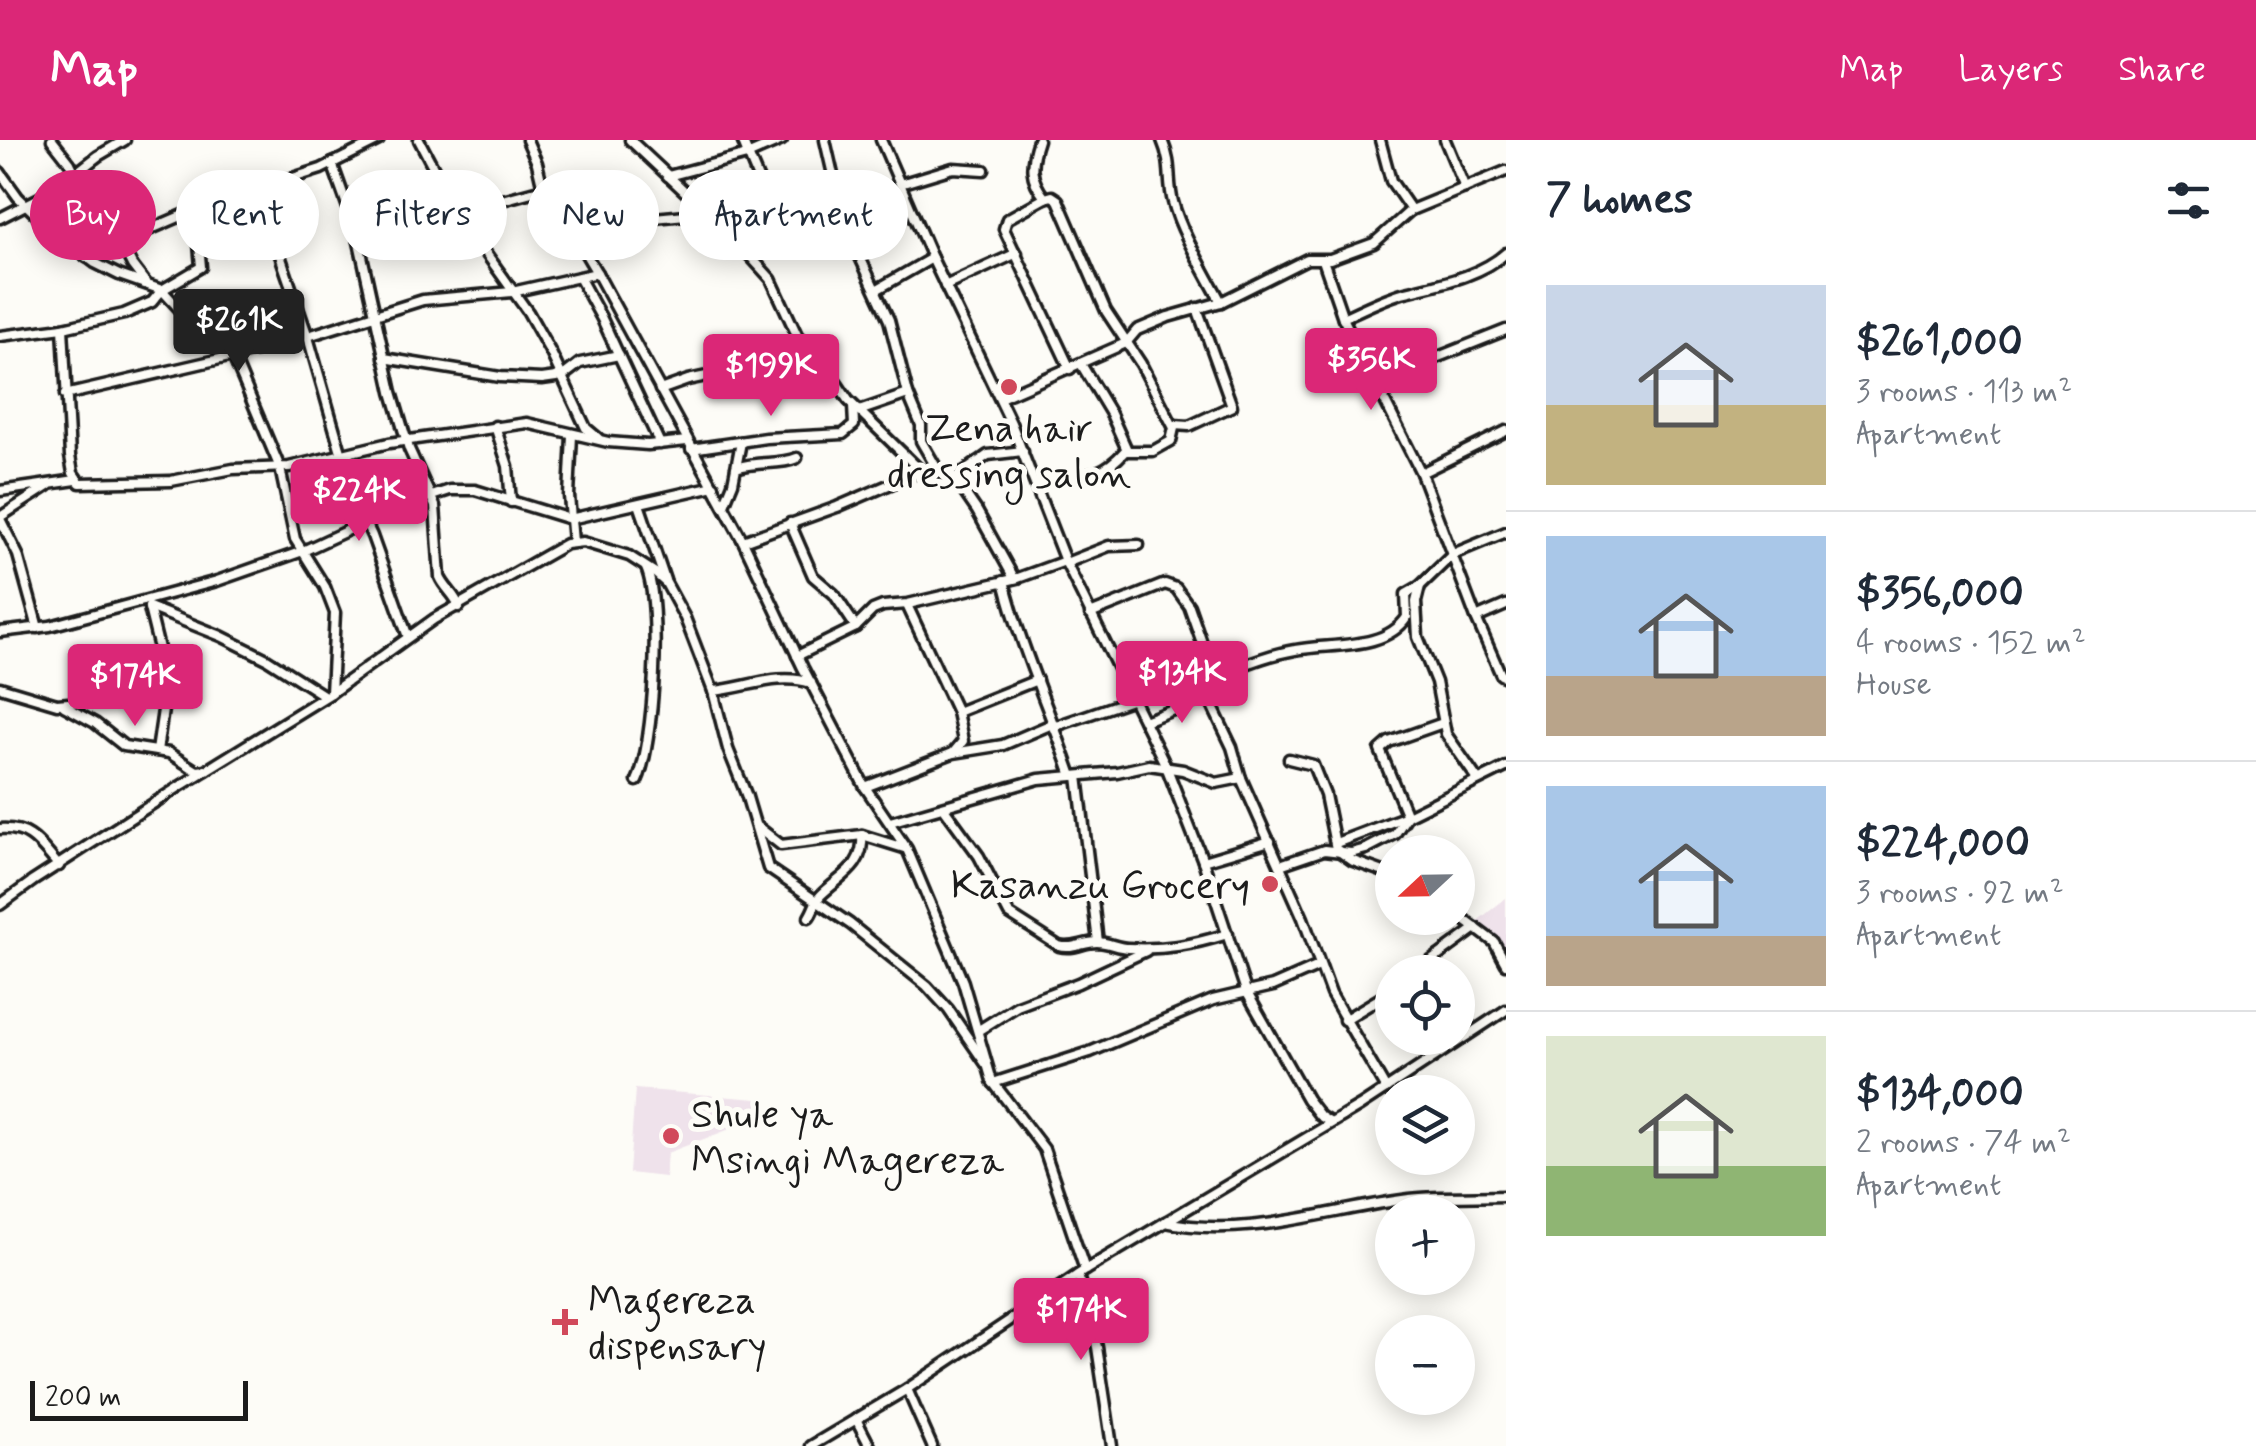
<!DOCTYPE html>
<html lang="en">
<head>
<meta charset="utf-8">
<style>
  :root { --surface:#fff; --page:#f2f2f3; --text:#1f2937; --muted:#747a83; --line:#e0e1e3; --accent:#db2777 }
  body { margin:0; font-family:Mynerve,sans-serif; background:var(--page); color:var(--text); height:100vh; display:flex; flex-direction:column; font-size:38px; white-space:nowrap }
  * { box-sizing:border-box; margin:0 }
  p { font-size:32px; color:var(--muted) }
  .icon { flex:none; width:55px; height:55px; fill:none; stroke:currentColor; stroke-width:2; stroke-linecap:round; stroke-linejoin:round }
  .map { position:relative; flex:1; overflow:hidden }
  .drawer { display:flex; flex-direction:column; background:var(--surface); width:750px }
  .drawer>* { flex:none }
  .top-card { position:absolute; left:30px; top:30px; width:950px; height:90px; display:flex; gap:20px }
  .needle { width:65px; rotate:248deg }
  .controls { position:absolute; left:1375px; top:695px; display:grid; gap:20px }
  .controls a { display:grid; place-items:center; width:100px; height:100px; border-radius:50%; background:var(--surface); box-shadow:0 5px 25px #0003; font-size:50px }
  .scale { position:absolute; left:30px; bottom:25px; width:218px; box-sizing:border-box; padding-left:10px; border:5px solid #1c1c1c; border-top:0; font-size:28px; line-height:35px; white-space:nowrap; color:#1c1c1c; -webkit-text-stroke:8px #fdfcf7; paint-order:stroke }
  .price { position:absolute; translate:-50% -85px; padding:0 22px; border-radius:10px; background:var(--accent); color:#fff; font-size:32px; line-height:65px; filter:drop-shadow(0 2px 5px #0008) }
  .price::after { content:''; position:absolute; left:50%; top:60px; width:30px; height:22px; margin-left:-15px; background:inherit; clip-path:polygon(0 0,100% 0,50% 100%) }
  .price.current { background:#222; color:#fff }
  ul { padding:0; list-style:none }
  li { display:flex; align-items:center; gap:30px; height:250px; padding:0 40px }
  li+li { border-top:2px solid var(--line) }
  li span { display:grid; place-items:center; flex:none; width:280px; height:200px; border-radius:0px; color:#555 }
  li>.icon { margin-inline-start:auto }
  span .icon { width:120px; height:120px; fill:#fffc; stroke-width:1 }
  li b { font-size:42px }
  h2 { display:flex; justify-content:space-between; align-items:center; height:120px; padding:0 40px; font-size:42px }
  .tag { padding:0 35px; border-radius:45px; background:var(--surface); box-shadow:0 5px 25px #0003; font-size:35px; line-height:90px }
  .tag.current { background:var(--accent); color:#fff }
  header { display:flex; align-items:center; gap:60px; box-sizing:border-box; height:140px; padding:0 50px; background:var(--accent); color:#fff }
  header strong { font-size:48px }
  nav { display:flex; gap:55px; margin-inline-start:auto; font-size:35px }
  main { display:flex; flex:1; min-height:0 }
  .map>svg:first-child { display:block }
  .built { fill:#efe2eb }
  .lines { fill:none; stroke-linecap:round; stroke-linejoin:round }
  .minor-casing { stroke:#1c1c1c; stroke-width:15 }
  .minor { stroke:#fdfcf7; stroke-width:8 }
  .poi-dot { fill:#d1495b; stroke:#fdfcf7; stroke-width:4 }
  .labels { text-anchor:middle; stroke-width:10; stroke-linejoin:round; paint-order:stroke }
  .poi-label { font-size:40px; fill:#1c1c1c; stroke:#fdfcf7; text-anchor:start }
</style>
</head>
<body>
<header>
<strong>Map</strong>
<nav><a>Map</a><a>Layers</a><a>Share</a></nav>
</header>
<main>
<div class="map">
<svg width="1506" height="1306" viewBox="0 0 1506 1306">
  <rect width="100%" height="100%" fill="#fdfcf7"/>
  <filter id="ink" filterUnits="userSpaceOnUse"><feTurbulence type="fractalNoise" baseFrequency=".01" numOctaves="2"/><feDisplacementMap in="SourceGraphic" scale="20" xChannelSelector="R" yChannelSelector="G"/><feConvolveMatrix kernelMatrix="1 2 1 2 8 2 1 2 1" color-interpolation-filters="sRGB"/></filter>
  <g filter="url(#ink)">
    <g class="built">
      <path d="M1506 758V820L1476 782Z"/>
      <path d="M635 949 757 959 759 978 667 1013 665 1037 629 1033Z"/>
    </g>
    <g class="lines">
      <g class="minor-casing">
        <g id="minor">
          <path d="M52 0 70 23 82 48 115 91 132 125 145 142"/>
          <path d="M419 0 458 74 528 172 551 213 586 288 598 298"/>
          <path d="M527 0 537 23 543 49 565 79 597 133 743 401 803 528 865 647 907 709 963 842 992 941 1044 1009 1085 1130"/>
          <path d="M630 0 729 93 771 139 797 195 823 223 848 260 921 331 951 333 977 371 1014 438"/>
          <path d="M742 0 777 84 770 100 745 111"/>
          <path d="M825 0 839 61 853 102 889 180 908 254 921 285V301L936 327 943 330"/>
          <path d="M881 0 932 118 1011 283 1065 421 1166 626 1203 721 1246 851 1307 959 1320 976 1331 983"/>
          <path d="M1162 0C1173 26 1167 40 1173 62 1181 93 1206 133 1221 162"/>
          <path d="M1380 0 1391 41 1411 70"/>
          <path d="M1445 0 1465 48"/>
          <path d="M332 23 357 93 392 252 409 309 435 366 440 437C445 449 456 455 459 467"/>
          <path d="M0 32 18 57 55 93 95 123 119 135 162 150 196 187 233 216 270 208 423 160 512 152 597 133"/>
          <path d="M668 36 747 15 782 0"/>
          <path d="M900 44 953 28 984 30"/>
          <path d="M258 51 308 197 354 357 372 396 408 497"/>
          <path d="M1045 58 1007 79 1004 89 1070 229"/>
          <path d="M770 62 821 43 835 45"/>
          <path d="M0 78 53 51 98 16 125 0"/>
          <path d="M357 93 387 91 543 49"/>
          <path d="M578 102 632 80 708 73"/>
          <path d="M86 117 202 67 321 29 379 0"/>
          <path d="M1323 120 1343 178 1421 333 1476 478 1501 535 1506 537"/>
          <path d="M579 137 602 179 660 304"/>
          <path d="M945 146 1017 113"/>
          <path d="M876 150 932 118"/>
          <path d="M1343 178C1362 169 1382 159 1402 153 1436 144 1478 138 1506 113"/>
          <path d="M63 188 70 316 73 333 80 343 171 341 233 329 289 327 389 303 527 283 608 302 648 305 687 301"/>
          <path d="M0 196 63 188 124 174 152 162 162 150 201 127 199 104 187 74"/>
          <path d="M384 218 500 237 542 239 563 236 580 223 619 215"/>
          <path d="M1081 224 1111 274 1127 310"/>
          <path d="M1379 246 1418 225 1506 190"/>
          <path d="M660 250 688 240 786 219 803 203"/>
          <path d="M65 255 233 216 280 328 295 399 325 447 335 473 331 553"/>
          <path d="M1000 258 1126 203 1137 190 1168 177 1221 162 1307 119H1330L1374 103 1411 70 1506 31"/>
          <path d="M859 271 908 254"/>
          <path d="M1174 285 1189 286 1232 266 1197 168"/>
          <path d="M495 286 508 326 511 362"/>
          <path d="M572 295 569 356 573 402"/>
          <path d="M691 309 766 298 843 294 854 285 853 266"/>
          <path d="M736 328C759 320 778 326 797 318"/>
          <path d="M1421 333 1506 291"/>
          <path d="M955 338 988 315 1023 311"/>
          <path d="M1035 343C1075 333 1095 345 1125 311H1153L1171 301 1174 288 1141 224 1106 171 1058 60 1052 56 1045 58C1029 38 1030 24 1038 0"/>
          <path d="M0 351 76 340"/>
          <path d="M639 364 665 440"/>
          <path d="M724 365 733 343 741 302"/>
          <path d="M0 377 48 346"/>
          <path d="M0 379 18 415 38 488"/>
          <path d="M790 383 813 436 834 454 856 487"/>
          <path d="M743 401 837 367 921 331"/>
          <path d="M1066 423 1109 406 1139 405"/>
          <path d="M1004 441C1021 508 1050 571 1072 636"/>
          <path d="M1420 446 1416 462 1418 497 1436 542 1446 594 1478 640"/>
          <path d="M149 467 221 496 267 519 325 556"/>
          <path d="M149 468 165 533 164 563 157 611"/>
          <path d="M1090 474 1165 444 1176 448 1189 466 1207 517 1211 537 1208 557 1232 607 1241 638 1303 778 1331 854 1386 949"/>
          <path d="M1476 478 1506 465"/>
          <path d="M0 492 50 486 217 441 303 411 398 367 450 350H475L570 379 714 346"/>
          <path d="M797 516 856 487 873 470 883 466 908 464 1018 438 1065 421"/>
          <path d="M1211 537C1239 527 1266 515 1295 510 1330 503 1385 511 1407 477L1406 454 1420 446 1453 414 1506 392"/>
          <path d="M0 547 57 564 102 560 164 563"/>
          <path d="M713 551C746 548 779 532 811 543"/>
          <path d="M64 566 95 583 124 606 169 613 197 631 206 630"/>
          <path d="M957 572 1037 540"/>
          <path d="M1144 581 1208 557"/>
          <path d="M1053 587 1134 559"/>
          <path d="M953 613 1003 605 1052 584"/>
          <path d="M1289 619 1313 625 1325 655 1336 709 1353 721 1392 735"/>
          <path d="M1078 636 1098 802"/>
          <path d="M637 641C654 606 662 464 646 428"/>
          <path d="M865 647 953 613 963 601 957 572 907 465"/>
          <path d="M944 668 979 716 1009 774 1059 806C1073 810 1083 802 1097 802 1107 802 1118 808 1128 808 1167 810 1191 805 1228 794"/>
          <path d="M890 682 1039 639 1117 632 1149 625 1183 630 1216 643 1241 638"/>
          <path d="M758 687 781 705 862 695 904 708"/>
          <path d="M0 689C32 687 40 705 59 726"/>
          <path d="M1336 703 1407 676 1380 610 1389 602 1443 583"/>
          <path d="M1203 721 1270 701"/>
          <path d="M1280 725 1324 710 1351 713 1366 709 1395 694 1407 676 1506 627"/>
          <path d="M0 765 33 741 182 645 331 553 434 479 566 404 583 402 629 416 654 432 666 443 685 478 713 551 728 609 746 654 768 728 850 784 927 846 948 869 986 924"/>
          <path d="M1458 775 1494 802 1506 824"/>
          <path d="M809 777C814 770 815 761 821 755 840 736 865 727 862 695"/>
          <path d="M1416 832 1476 788"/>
          <path d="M1344 880 1392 851"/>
          <path d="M979 890 1017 866 1078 843 1146 811"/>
          <path d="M993 943 1090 912 1213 860 1273 846 1319 826"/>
          <path d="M1165 1082C1240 1098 1315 1074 1389 1062 1427 1055 1467 1057 1506 1056"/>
          <path d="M1078 1135 1097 1207 1112 1306"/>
          <path d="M907 1249 932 1306"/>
          <path d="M856 1279 870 1306"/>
          <path d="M811 1306 907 1249 1085 1130 1360 966 1506 870"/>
        </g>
      </g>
      <use href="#minor" class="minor"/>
    </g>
  </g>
  <g class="poi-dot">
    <circle cx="1009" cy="247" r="10"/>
    <circle cx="1270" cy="744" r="10"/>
    <circle cx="671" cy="996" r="10"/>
    <path d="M560 1167h10v10h10v10h-10v10h-10v-10h-10v-10h10z"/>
  </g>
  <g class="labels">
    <g class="poi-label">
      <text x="1009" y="301" text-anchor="middle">Zena hair<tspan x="1009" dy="46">dressing salon</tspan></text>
      <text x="1250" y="758" text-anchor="end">Kasanzu Grocery</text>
      <text x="691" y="987">Shule ya<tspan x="691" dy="46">Msingi Magereza</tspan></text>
      <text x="588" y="1173">Magereza<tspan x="588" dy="46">dispensary</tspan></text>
    </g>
  </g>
</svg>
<div class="controls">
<a><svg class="needle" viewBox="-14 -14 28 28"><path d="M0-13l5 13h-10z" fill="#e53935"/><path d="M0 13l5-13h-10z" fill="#747a83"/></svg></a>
<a><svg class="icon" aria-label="locate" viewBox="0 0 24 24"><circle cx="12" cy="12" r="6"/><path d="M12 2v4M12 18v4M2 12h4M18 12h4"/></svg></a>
<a><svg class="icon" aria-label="layers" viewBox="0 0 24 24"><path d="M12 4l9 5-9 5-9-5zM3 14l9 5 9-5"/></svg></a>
<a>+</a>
<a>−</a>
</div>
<div class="scale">200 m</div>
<b class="price current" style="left:239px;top:234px">$261K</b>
<b class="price" style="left:1371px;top:273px">$356K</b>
<b class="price" style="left:771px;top:279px">$199K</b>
<b class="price" style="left:359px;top:404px">$224K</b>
<b class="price" style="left:1182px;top:586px">$134K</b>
<b class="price" style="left:135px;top:589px">$174K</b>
<b class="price" style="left:1081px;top:1223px">$174K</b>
<div class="top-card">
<a class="tag current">Buy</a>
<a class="tag">Rent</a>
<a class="tag">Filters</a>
<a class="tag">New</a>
<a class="tag">Apartment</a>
</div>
</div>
<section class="drawer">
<h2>7 homes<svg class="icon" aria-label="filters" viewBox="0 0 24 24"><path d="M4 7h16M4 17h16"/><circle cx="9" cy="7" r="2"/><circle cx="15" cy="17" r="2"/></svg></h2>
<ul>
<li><span style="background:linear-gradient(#c9d6e8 60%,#c2b280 0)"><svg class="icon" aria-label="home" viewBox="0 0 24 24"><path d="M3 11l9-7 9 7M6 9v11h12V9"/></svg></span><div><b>$261,000</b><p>3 rooms · 113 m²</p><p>Apartment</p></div></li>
<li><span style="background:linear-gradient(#a9c7e8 70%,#b9a48a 0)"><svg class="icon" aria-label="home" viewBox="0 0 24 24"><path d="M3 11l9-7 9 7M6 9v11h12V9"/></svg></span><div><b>$356,000</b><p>4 rooms · 152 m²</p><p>House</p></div></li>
<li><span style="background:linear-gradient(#a9c7e8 75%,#b9a48a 0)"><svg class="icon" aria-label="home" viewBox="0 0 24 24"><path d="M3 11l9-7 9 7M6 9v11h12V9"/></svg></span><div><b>$224,000</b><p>3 rooms · 92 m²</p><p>Apartment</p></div></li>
<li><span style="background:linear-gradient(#dfe7d0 65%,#8fb573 0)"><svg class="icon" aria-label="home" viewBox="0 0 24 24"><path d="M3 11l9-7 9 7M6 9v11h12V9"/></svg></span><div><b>$134,000</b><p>2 rooms · 74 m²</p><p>Apartment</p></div></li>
</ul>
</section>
</main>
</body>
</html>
